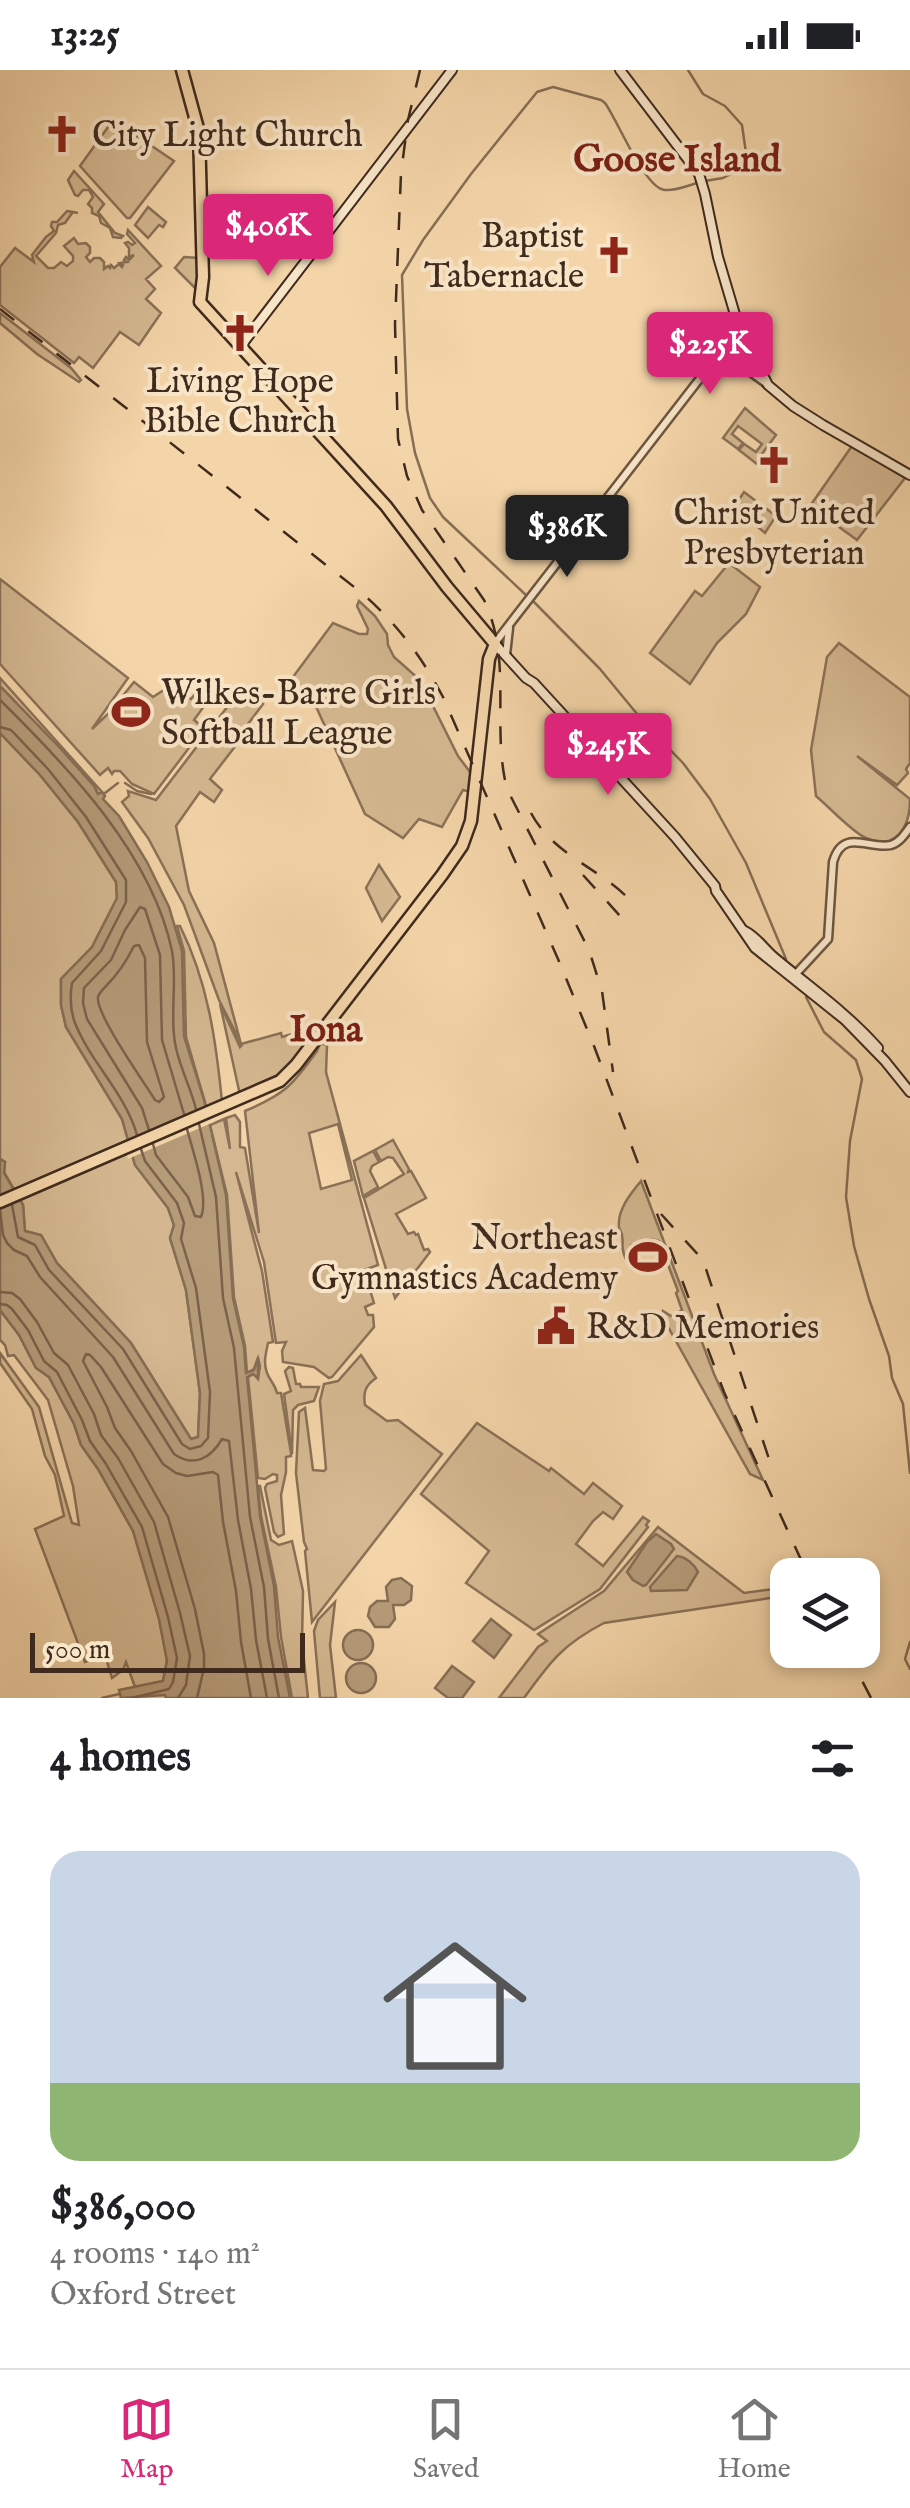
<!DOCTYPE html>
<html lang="en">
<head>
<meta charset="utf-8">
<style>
  :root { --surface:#fff; --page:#f6f6f6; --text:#202124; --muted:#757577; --line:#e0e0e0; --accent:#db2777 }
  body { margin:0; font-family:"IM FELL English",serif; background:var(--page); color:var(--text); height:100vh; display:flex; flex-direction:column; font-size:38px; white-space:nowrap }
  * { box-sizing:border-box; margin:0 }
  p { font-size:32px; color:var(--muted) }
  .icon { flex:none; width:55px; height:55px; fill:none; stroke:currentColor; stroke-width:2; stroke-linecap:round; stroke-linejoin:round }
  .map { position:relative; height:1628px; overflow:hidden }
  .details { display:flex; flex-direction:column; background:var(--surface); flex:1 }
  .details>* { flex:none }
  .controls { position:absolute; left:770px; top:1488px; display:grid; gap:20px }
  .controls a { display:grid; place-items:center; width:110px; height:110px; border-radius:20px; background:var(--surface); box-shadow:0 5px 15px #0003; font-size:50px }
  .scale { position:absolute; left:30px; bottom:25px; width:275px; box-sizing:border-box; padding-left:10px; border:5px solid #3f2a1d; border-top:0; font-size:28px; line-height:35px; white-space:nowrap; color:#3f2a1d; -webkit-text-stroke:8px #f8e4c7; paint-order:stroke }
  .price { position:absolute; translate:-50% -85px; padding:0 22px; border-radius:10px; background:var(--accent); color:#fff; font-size:32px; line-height:65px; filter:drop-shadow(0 2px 5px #0008) }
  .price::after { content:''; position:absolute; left:50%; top:60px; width:30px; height:22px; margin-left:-15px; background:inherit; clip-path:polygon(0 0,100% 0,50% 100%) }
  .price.on { background:#222; color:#fff }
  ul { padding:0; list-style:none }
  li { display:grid; align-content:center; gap:20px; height:530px; padding:0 50px }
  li+li { border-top:2px solid var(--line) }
  li span { display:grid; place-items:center; height:310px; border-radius:30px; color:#555 }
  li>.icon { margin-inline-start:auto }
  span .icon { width:180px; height:180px; fill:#fffc; stroke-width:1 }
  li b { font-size:42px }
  h2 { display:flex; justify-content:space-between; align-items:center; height:120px; padding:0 50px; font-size:42px }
  .status { display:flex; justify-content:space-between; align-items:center; height:70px; padding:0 50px; background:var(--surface); direction:ltr }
  .status svg { height:28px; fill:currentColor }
  .tab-bar { display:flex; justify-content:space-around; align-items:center; height:140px; border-top:2px solid var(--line); background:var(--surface); font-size:28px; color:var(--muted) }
  .tab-bar a { display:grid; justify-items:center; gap:5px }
  .tab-bar .on { color:var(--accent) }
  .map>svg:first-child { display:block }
  .green { fill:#d5b891; stroke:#8a7157; stroke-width:2.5; fill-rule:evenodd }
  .water { fill:#b69b79; stroke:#866e54; stroke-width:2.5 }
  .pier { fill:#f4d5a9 }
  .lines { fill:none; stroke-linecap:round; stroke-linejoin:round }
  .shore { stroke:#7a624b; stroke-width:2.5 }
  .stream { stroke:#866e54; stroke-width:2.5 }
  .tertiary-casing { stroke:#6c5540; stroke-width:11 }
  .secondary-casing { stroke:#3f2a1d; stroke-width:12 }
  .primary-casing { stroke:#3f2a1d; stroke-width:15 }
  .tertiary { stroke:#f8e4c7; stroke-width:6 }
  .secondary { stroke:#f8e4c7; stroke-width:8 }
  .primary { stroke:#f4d5a9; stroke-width:10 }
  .rail { stroke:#3f2a1d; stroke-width:2.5; stroke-dasharray:18 18; stroke-linecap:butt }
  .labels { text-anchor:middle; stroke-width:8; stroke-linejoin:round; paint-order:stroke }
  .poi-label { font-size:35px; fill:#3f2a1d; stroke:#f8e4c7; text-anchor:start }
  .neighbourhood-label { font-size:38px; font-weight:bold; fill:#7a1f14; stroke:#f8e4c7 }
</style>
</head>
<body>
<div class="status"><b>13:25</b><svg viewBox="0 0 49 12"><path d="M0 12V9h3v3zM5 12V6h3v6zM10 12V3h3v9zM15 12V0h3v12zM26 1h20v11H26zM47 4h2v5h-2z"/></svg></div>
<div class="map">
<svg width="910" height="1628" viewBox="0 0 910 1628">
  <rect width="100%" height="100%" fill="#f4d5a9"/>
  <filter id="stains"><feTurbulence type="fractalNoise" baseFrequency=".002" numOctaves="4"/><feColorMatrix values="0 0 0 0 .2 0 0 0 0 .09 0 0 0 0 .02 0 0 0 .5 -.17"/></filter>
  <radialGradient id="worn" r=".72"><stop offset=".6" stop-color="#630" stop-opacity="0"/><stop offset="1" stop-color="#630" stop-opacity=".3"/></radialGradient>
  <g class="green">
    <path d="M112 56 128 60 174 91 130 148H127L80 96 108 57Z"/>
    <path d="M74 101 104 134 98 142 115 163 123 166 121 168 113 167 110 158 101 153 99 146 92 143V138L88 134 93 127 89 120H83L78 126 75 125 68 110Z"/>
    <path d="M148 137 166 152 163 157 159 155 148 168 135 155Z"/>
    <path d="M67 141 78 143 73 142 65 153 58 155 56 163 36 186 48 198H54L61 192 67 196 73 191V186L64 176 74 168 78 174 86 173 90 177V183L86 187 90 192 94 188H100L104 192V199L108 196 110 198 111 195 114 198 119 194 122 197 123 195 120 193 127 192 124 190 126 187 129 190 134 185 129 187V178L125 173 128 172 132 175 135 173 127 164 128 160 161 196 146 209 155 219 146 229 161 243 139 275 120 262 93 298 79 287 74 293 0 235V197L15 178 34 192 32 185 46 167 54 161 51 156 52 152H57Z"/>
    <path d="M184 187 199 188 198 221 175 198Z"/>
    <path d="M0 243 71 298 81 310 79 312 37 284 0 253Z"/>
    <path d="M745 338 776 365 759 388 761 390 757 394 739 380 744 374 756 382 762 374 738 356 732 364 743 373 738 379 723 368Z"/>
    <path d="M852 376 905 408 857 470 810 436Z"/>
    <path d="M744 422 776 446 765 463 734 437Z"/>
    <path d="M729 493 760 517 746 544 717 573 690 614 650 583 695 521 702 526Z"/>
    <path d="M0 509 128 608 92 659 108 644 134 612 153 627 167 618 191 629 200 618 210 628 194 650 204 658 154 724 132 714 120 701H114L112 704 108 698 100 705 0 594Z"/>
    <path d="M359 531 375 546 387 564 388 575 394 587 420 610 458 686 473 706 471 722 463 720 442 757 419 749 403 768 365 744 313 630 290 611 333 553 359 564H367L368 559 357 536Z"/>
    <path d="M839 573 910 627V693L906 699 908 703 897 715 857 686 910 729C910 756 897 781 866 768 853 763 828 736 816 726L811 680 827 587Z"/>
    <path d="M0 608 102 722 98 725 94 715 0 616Z"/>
    <path d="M241 619 263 634 245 658 247 661 210 709 222 720 214 732 200 722 176 756 189 821 214 873 241 974 281 963 282 967 302 961 303 962 320 956 291 995 278 1006 240 1025 220 934 240 977 242 975 219 930 184 835 148 768 122 732 129 726 128 721 156 730Z"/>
    <path d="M0 663 40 705 78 752 116 812 117 828 92 877 61 909V935L66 957 122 1049 135 1095 168 1138 174 1155 170 1168 186 1220 200 1323 198 1367 191 1369 131 1273 57 1193 41 1165 25 1161 23 1135 4 1102 5 1092 0 1089Z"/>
    <path d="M379 795 400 827 382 851 366 818Z"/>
    <path d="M177 856H180C208 912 216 971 222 1032L207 1039 186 967 184 881Z"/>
    <path d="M320 974H325L327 976 326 1002 378 1195 364 1200 374 1233 365 1237 368 1245H373L374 1257 332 1307 329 1308 314 1297 283 1292 282 1281 286 1272 276 1273 264 1192 236 1102 262 1201 273 1272 268 1273C266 1283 263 1293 267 1303 270 1311 275 1314 277 1323H281L291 1383V1386L286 1387V1402L281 1425 284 1464 278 1467 274 1462 265 1418 267 1414 277 1411V1405L273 1404 265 1409 258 1408 248 1307 254 1304 258 1309 260 1296 258 1288 254 1299 247 1303 245 1276 234 1227 227 1125 210 1055 224 1049 230 1079 226 1048 235 1045 240 1052V1077L245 1078 259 1163 245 1041C285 1024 292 1016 317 981ZM338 1054 352 1110 321 1119 309 1063Z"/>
    <path d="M393 1070 409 1099 408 1102 411 1101 426 1128 396 1144 408 1164 414 1162 416 1165 418 1164 424 1180 428 1179 430 1182 395 1228 364 1128 404 1104 393 1088 388 1087 381 1091 375 1080Z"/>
    <path d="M373 1081 379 1092 372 1096 370 1101 378 1117 363 1126 354 1091Z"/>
    <path d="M641 1111 714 1304 763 1410 750 1404 662 1246 663 1241 671 1246 682 1240 676 1223 678 1221 659 1171 651 1169 644 1173 631 1175 628 1189H626C620 1179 624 1175 622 1165 622 1162 619 1160 619 1157 617 1140 631 1123 641 1111Z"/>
    <path d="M0 1240 19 1265 36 1298 49 1307 74 1354 81 1375 98 1399 133 1461 159 1549 167 1590 163 1611 135 1617 126 1592 123 1600 112 1608 105 1585 85 1592 35 1459 64 1446 55 1405 45 1386 32 1339 0 1293V1283L39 1337 72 1453 79 1455 73 1416 48 1330 14 1285 8 1286 5 1275 0 1270Z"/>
    <path d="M361 1285 376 1308C365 1316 363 1322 365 1335L387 1351 398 1350 442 1384 312 1552 305 1481 307 1479 304 1472 296 1403 299 1342 305 1338 313 1400 324 1401 326 1399 320 1331 324 1314 338 1311Z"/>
    <path d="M289 1297 293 1298 296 1314H300L301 1317H319L314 1331 298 1335 293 1340 292 1384 284 1324 291 1321 285 1301Z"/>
    <path d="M477 1353 549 1401 551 1398 584 1424 593 1413 622 1436 613 1449 603 1442 593 1451 576 1474 603 1496 643 1447 649 1451 646 1455 648 1457 600 1519 534 1560 466 1513 489 1481 421 1424Z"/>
    <path d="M258 1416H260L271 1470 279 1475 292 1471 303 1521 302 1572 308 1628H292L281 1567 276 1517 261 1446Z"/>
    <path d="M658 1457 744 1523 774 1519 777 1527 604 1553C563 1574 550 1592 524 1628H499L538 1577 547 1571 538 1564 604 1521Z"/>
    <path d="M335 1532 330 1575 336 1628H320L314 1561 318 1550Z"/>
  </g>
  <g class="water">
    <path d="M0 616 61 679 94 716 98 724 102 722 105 726 103 729 119 746 147 792 169 837 182 881 184 966 204 1030 226 1125 233 1228 244 1277 246 1303 254 1300 258 1288V1308L253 1304 247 1307 260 1446 274 1516 278 1567 290 1628H166L165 1625 121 1628 119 1620 163 1611 167 1591 159 1549 133 1461 98 1399 81 1375 74 1354 49 1307 36 1298 19 1265 0 1240V1089L5 1092 4 1103 23 1135 25 1161 41 1165 57 1193 131 1273 191 1369 198 1367 200 1323 186 1220 170 1168 174 1155 168 1138 135 1095 122 1049 66 957 61 935V909L92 877 117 828 116 812 78 752 40 705 0 663Z"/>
    <path d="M656 1464 671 1474 674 1479 646 1515 643 1516 633 1510 627 1502 647 1472Z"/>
    <path d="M677 1486C686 1487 694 1494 698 1502L687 1520 651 1521 650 1517Z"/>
    <path d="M401 1508 412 1516 411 1530 404 1535H393L395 1549 389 1557H375L368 1546 370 1537 377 1531H388L386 1517 392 1510Z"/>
    <path d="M491 1549 511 1565 494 1588 473 1571Z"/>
    <circle cx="358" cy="1575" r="15"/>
    <circle cx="361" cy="1608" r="15"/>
    <path d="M452 1596 474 1612 462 1628H448L435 1618Z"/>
  </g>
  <path class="pier" d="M211 1038 214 1052 128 1089 124 1075Z"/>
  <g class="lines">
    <g class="shore">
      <path d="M0 630C68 697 152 784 172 881 177 908 171 938 174 965 176 990 190 1015 196 1039"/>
      <path d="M0 657 11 660 48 699 86 747 126 810V832L101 881 72 913C70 926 70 940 75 953 91 993 125 1023 137 1065"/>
      <path d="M139 875 145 888 147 972 164 1027 159 1032 155 1030C144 1012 95 943 98 927 99 923 104 918 107 915 119 903 126 892 134 876Z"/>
      <path d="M199 1054 216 1127 223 1228 234 1278 250 1447 264 1517 268 1569 279 1628"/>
      <path d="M149 1060 142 1038 87 949 83 933 84 918 111 890 125 860 140 837 145 839 160 885 162 970 184 1044"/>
      <path d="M153 1074 156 1085 188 1127 195 1146 201 1147C209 1127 193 1082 187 1059"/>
      <path d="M12 1135 18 1167 35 1175 49 1200 123 1279 182 1374 190 1379 201 1376 208 1368 210 1322 196 1218 181 1169 184 1153 177 1133 145 1091 141 1079"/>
      <path d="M0 1140 3 1165 7 1173 14 1180 27 1186 40 1207 113 1287 174 1384C194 1398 211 1388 222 1369L229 1371 238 1450 251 1519 256 1570 267 1628"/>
      <path d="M0 1222 12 1223 20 1229 37 1252 54 1283 68 1295 94 1344 101 1365 118 1388 154 1452 180 1543 190 1586 186 1615 178 1628"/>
      <path d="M0 1234 7 1235 12 1239 28 1260 44 1291 57 1302 82 1350 90 1371 106 1394 142 1457 168 1547 177 1588 173 1612 169 1619 132 1628"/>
      <path d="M197 1628 204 1598V1584L195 1539 168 1447 131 1381 115 1358 107 1337 83 1291 86 1284 90 1285 101 1297 163 1394 176 1403 187 1406 213 1402 218 1405 223 1452 236 1521 241 1572 251 1628"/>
    </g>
    <g class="stream">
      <path d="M688 0 703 24 725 36 742 55 746 83 741 99 723 108 705 111"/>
      <path d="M527 526 443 447 430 428 415 383 407 339 402 205 423 170 471 104 537 22 553 17 601 30 605 33C618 51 645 119 665 120 675 121 687 116 697 113"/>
      <path d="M533 531 600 599 647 656 683 693 710 729 746 793 786 889"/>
      <path d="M125 713 137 721 151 724"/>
      <path d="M105 723 118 713"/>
      <path d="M806 927 824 962 856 990 862 1009 850 1071 846 1127 854 1176 869 1229 889 1286 892 1308 903 1334 910 1403"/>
      <path d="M910 1572 905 1589 910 1599"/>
      <path d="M102 1628 119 1624"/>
    </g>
    <g class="tertiary-casing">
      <g id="tertiary">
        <path d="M722 281 767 314"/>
        <path d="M495 573 739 258"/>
        <path d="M506 585 509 558"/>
        <path d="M793 907 828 869 833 792C843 757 869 780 891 775 900 772 905 764 910 757"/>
      </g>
    </g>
    <g class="secondary-casing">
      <g id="secondary">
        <path d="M620 0 699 104 705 124 718 187 739 258 768 315 793 336 823 355 910 405"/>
        <path d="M240 277 452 0"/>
        <path d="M495 574 526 608 534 613 675 767 715 816 716 821 755 878 845 950 885 991 910 1022"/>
        <path d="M745 861C757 867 764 879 775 888 811 918 847 943 878 978"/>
      </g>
    </g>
    <g class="primary-casing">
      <path id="primary" d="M0 1132 280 1011 296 995 442 805 462 776 471 751 489 589 495 574 447 517 386 436 200 232 203 207 199 62 182 0"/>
    </g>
    <use href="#tertiary" class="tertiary"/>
    <use href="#secondary" class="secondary"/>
    <use href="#primary" class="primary"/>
    <g class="rail">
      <path d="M420 0 408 50 401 103 395 254 398 369 407 406 422 440 484 530C513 590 491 656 507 719L589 880 602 921 613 1002"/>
      <path d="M0 239 363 524C397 554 422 587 443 627L558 889 594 976 724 1322 808 1505"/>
      <path d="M531 743C553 785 600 798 631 831"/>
      <path d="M583 805 621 847"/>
      <path d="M661 1144 703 1190 770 1392"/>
      <path d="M846 1580 871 1628"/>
    </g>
  </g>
  <defs>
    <g id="church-bare" transform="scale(3)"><path d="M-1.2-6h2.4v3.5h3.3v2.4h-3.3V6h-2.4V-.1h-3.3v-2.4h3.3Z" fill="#8f2418" stroke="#f8e4c7" stroke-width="2.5" paint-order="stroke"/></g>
    <g id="stadium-bare" transform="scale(3)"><path d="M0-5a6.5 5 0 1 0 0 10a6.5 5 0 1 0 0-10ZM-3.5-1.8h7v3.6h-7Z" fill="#8f2418" stroke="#f8e4c7" stroke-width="2.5" paint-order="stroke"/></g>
    <g id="civic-bare" transform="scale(3)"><path d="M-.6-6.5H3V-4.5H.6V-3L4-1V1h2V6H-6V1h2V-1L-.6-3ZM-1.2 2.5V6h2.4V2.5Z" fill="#8f2418" stroke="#f8e4c7" stroke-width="2.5" paint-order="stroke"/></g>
  </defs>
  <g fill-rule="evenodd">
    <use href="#church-bare" x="62" y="64"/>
    <use href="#church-bare" x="614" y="185"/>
    <use href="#church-bare" x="240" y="263"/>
    <use href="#church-bare" x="774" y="395"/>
    <use href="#stadium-bare" x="131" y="642"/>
    <use href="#stadium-bare" x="648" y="1187"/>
    <use href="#civic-bare" x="556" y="1256"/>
  </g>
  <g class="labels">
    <g class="poi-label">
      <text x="92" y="76">City Light Church</text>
      <text x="584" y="177" text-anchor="end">Baptist<tspan x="584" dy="40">Tabernacle</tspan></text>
      <text x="240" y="322" text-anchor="middle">Living Hope<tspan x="240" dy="40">Bible Church</tspan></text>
      <text x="774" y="454" text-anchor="middle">Christ United<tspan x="774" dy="40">Presbyterian</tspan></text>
      <text x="161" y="634">Wilkes-Barre Girls<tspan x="161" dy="40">Softball League</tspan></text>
      <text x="618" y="1179" text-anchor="end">Northeast<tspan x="618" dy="40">Gymnastics Academy</tspan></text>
      <text x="586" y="1268">R&amp;D Memories</text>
    </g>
    <g class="neighbourhood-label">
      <text x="677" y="101">Goose Island</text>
      <text x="326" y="971">Iona</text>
    </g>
  </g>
  <rect width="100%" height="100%" filter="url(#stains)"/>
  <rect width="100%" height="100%" fill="url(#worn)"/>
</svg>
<div class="controls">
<a><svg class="icon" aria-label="layers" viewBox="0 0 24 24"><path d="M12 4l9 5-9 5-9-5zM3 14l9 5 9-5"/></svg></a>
</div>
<div class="scale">500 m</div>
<b class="price" style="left:268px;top:209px">$406K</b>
<b class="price" style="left:710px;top:327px">$225K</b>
<b class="price on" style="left:567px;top:510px">$386K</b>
<b class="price" style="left:608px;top:728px">$245K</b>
</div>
<section class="details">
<h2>4 homes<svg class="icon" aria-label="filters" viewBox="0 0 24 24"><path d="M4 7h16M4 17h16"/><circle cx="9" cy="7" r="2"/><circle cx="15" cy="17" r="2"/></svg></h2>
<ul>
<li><span style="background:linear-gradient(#c9d6e8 75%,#8fb573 0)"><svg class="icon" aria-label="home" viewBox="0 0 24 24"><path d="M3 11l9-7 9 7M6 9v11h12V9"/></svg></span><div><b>$386,000</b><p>4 rooms · 140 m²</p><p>Oxford Street</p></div></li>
</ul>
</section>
<nav class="tab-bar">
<a class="on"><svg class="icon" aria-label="map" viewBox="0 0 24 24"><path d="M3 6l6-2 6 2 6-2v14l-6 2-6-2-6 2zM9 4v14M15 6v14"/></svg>Map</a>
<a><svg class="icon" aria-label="saved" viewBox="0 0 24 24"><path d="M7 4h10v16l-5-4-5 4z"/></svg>Saved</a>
<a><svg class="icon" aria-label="home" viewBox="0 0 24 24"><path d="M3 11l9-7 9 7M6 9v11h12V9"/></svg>Home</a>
</nav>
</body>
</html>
